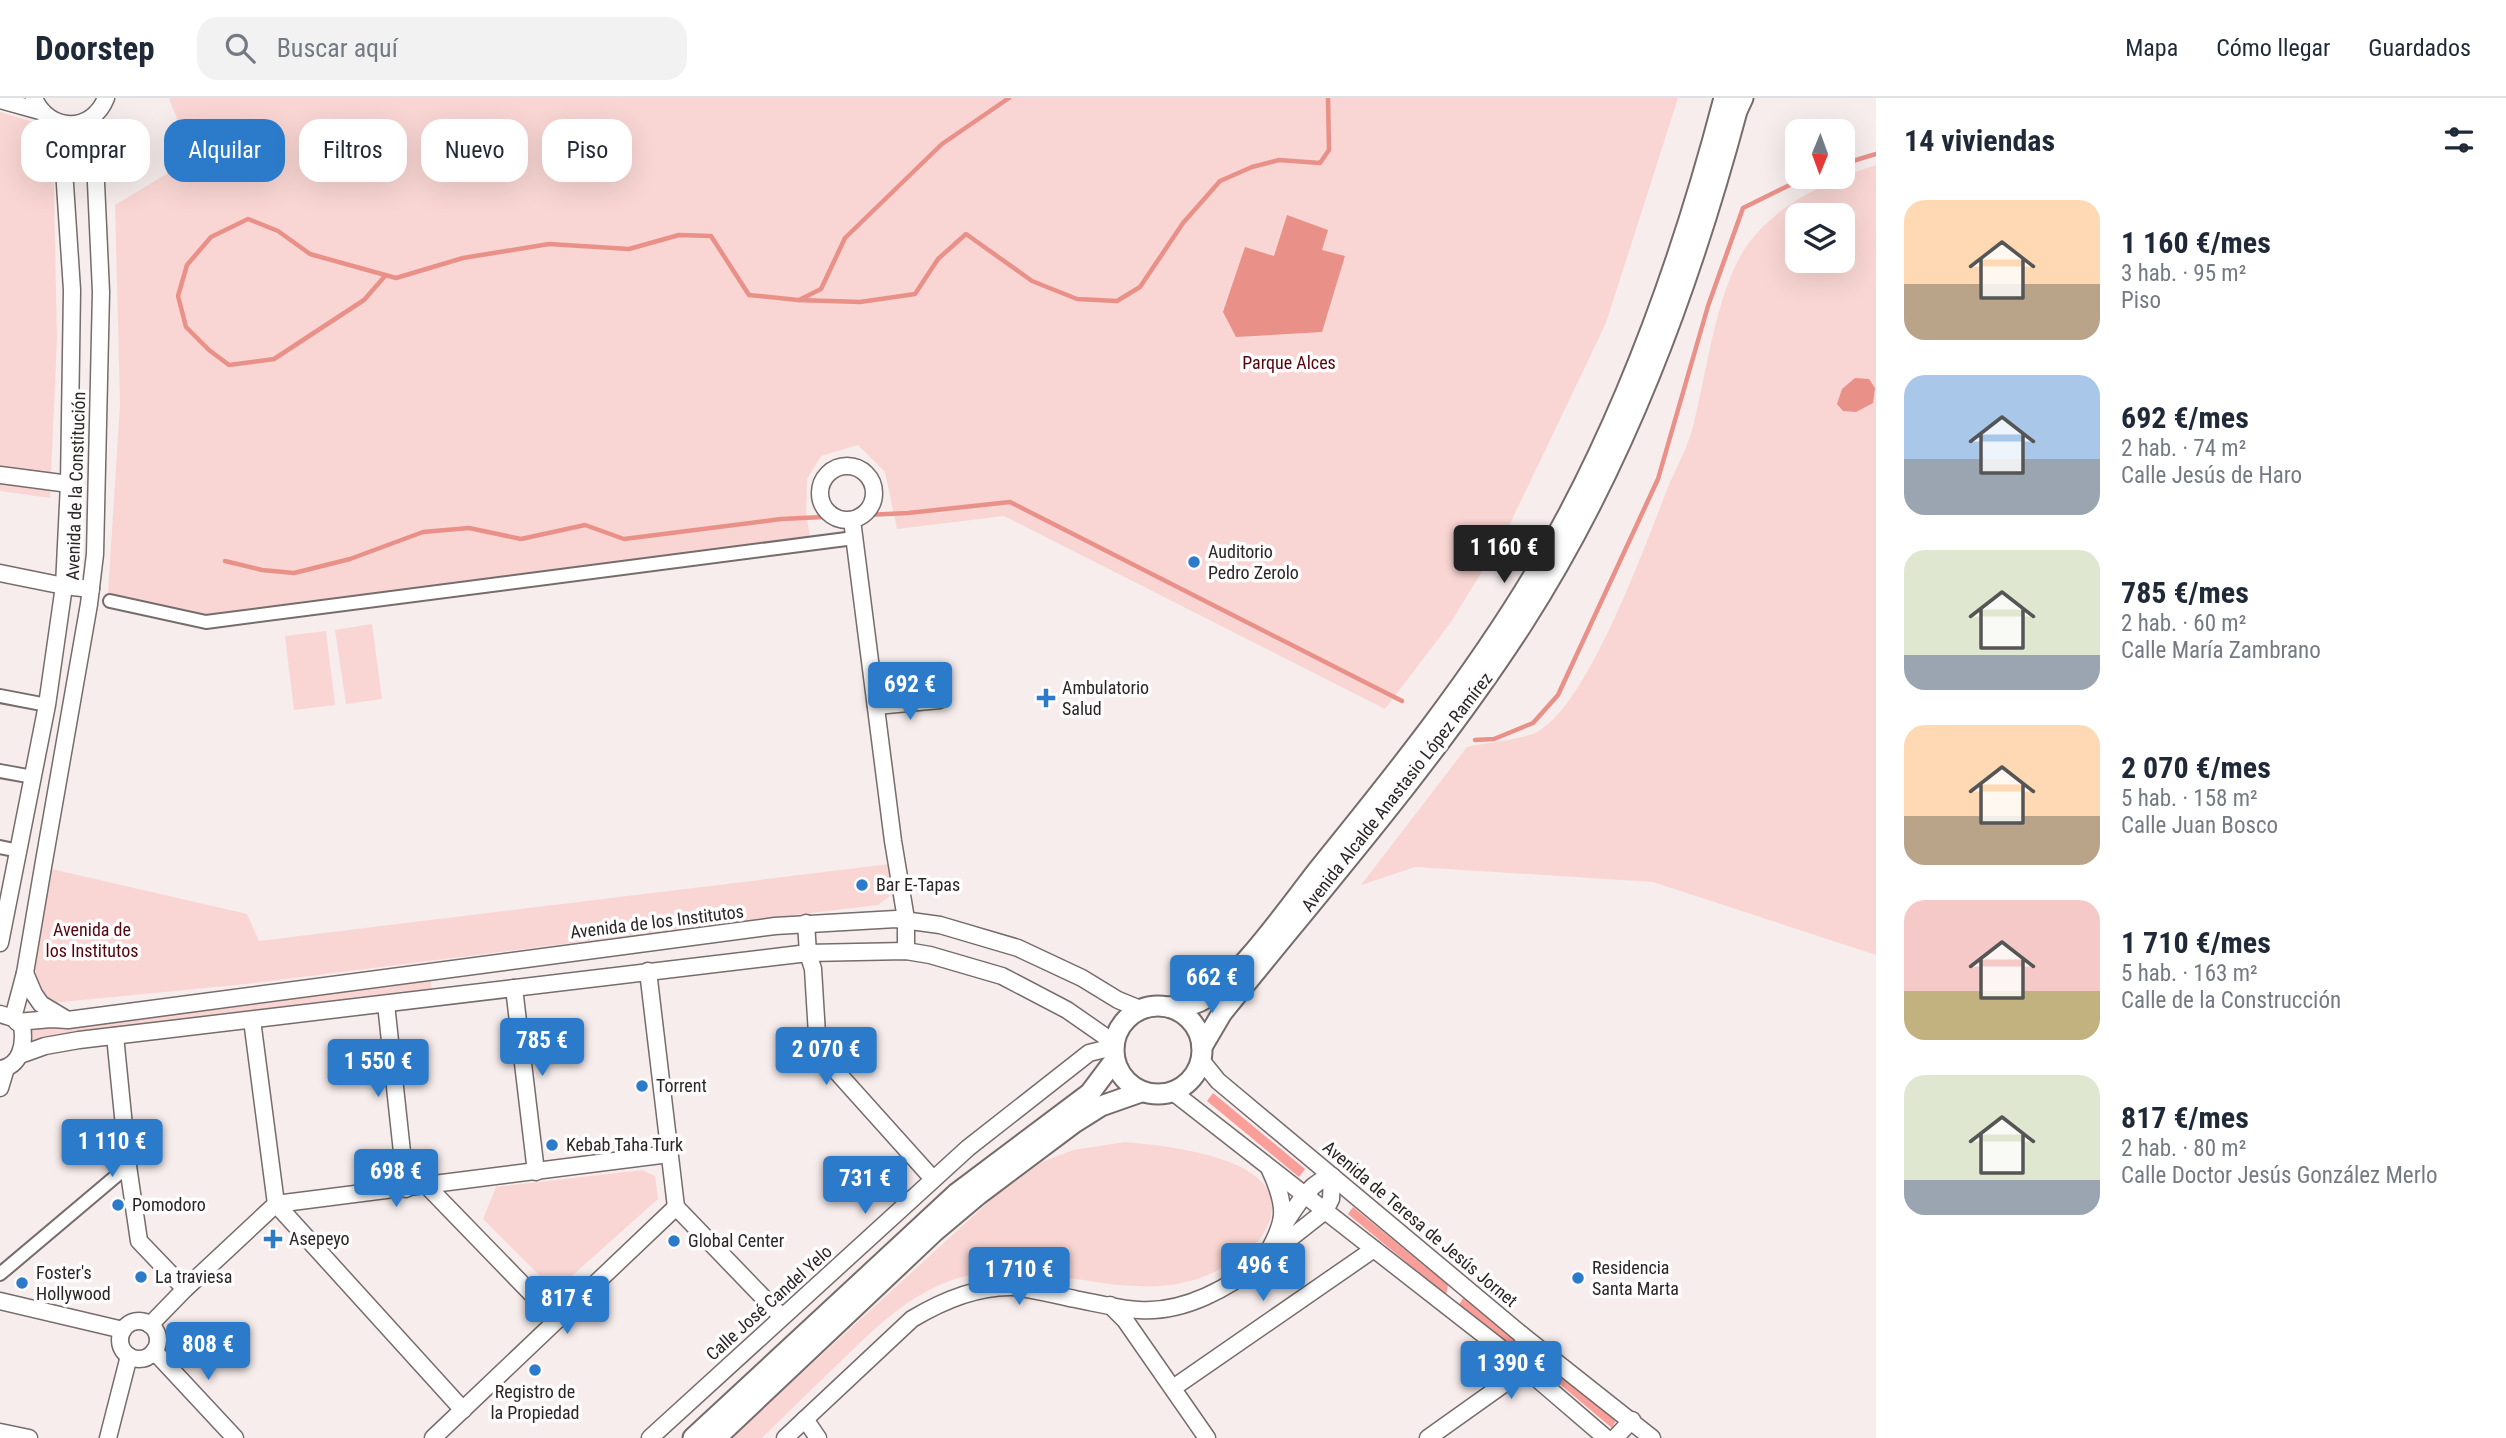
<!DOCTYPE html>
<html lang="es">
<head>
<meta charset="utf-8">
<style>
  :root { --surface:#fff; --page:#f2f2f3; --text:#1f2937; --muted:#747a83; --line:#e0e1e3; --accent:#2b7bca }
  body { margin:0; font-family:"Roboto Condensed",sans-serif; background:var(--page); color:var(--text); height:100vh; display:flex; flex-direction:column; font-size:26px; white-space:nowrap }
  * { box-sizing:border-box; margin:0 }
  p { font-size:23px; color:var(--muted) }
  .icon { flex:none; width:38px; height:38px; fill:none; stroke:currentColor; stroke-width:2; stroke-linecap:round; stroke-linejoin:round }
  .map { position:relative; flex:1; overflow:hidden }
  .drawer { display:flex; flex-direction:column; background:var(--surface); width:630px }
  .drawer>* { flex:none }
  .top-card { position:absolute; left:21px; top:21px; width:665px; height:63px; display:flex; gap:14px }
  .needle { width:46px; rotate:181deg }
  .fabs { position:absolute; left:1785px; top:21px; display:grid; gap:14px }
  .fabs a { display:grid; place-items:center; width:70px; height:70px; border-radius:14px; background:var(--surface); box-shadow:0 7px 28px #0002; font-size:35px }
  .price { position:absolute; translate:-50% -60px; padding:0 16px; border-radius:7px; background:var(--accent); color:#fff; font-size:23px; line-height:46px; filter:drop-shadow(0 2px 4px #0008) }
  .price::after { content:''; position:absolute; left:50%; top:42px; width:21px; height:16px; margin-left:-10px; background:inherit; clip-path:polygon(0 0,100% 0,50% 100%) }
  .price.current { background:#222; color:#fff }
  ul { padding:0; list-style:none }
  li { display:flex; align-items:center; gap:21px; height:175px; padding:0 28px }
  li span { display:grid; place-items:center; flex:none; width:196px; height:140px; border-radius:21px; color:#555 }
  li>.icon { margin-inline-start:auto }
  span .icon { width:84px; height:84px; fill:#fffc; stroke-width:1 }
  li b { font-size:30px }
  h2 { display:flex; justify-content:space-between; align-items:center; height:84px; padding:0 28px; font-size:30px }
  .chip { padding:0 24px; border-radius:21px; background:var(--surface); box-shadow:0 7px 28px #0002; font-size:24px; line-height:63px }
  .chip.current { background:var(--accent); color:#fff }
  header { display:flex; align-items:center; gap:42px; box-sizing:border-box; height:98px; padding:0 35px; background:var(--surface); border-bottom:2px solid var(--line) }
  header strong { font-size:33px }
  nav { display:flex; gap:38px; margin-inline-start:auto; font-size:24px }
  .search { width:490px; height:63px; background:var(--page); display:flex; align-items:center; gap:18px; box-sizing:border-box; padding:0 24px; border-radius:21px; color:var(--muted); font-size:26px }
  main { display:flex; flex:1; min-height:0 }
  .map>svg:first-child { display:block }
  .green { fill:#f9d6d3; fill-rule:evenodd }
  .forest { fill:#f99e98 }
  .water { fill:#e99089 }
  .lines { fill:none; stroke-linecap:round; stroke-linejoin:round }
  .stream { stroke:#e99089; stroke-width:4.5 }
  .pedestrian-casing { stroke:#756c6b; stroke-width:16 }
  .minor-casing { stroke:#756c6b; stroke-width:19 }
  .tertiary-casing { stroke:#756c6b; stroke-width:23 }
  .pedestrian { stroke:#fff; stroke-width:12 }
  .minor { stroke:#fff; stroke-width:16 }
  .tertiary { stroke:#fff; stroke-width:19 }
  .poi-dot { fill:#2b7bca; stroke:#fefcfc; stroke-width:2.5 }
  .labels { text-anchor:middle; stroke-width:7; stroke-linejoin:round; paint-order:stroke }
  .park-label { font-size:18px; fill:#55030a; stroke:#fefcfc }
  .street-label { font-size:18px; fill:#2a2626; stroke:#fefcfc }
  .poi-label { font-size:18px; fill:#2a2626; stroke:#fefcfc; text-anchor:start }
</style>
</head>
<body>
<header>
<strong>Doorstep</strong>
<div class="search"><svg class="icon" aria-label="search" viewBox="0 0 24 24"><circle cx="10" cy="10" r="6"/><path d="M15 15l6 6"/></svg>Buscar aquí</div>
<nav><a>Mapa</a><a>Cómo llegar</a><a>Guardados</a></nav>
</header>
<main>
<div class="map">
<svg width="1876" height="1340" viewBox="0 0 1876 1340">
  <rect width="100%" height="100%" fill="#f7edec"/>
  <g class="green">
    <path d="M171 0H1678L1606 225 1506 434 1451 524 1385 611 1004 418 897 431 885 374 858 347 821 358 807 381 806 412 810 441 209 517 108 495 120 306 115 107 178 69 184 53V37L169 1Z"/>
    <path d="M0 14 37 25 53 49 57 241 50 400 0 393Z"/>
    <path d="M1876 67V857L1653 784 1415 769 1361 787 1467 649C1484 645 1521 641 1535 635 1587 611 1645 447 1667 392 1675 371 1688 350 1693 328 1707 275 1717 184 1751 142 1782 103 1830 82 1876 67ZM1797 117H1843V163H1797Z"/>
    <path d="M372 526 382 601 346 606 335 532Z"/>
    <path d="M326 533 335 607 294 612 285 538Z"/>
    <path d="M890 766 891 797 878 807 803 816 246 886 41 906 25 875 43 769 247 816 259 843Z"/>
    <path d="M430 873 432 900 20 957 22 928Z"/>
    <path d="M1125 1044C1169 1048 1309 1061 1263 1136 1253 1151 1237 1162 1222 1170 1133 1220 1036 1148 947 1184 903 1201 871 1234 838 1266 812 1291 787 1315 762 1340H731L995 1098 1042 1064 1073 1052Z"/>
    <path d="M642 1072 655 1078 658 1101 555 1193 483 1121 496 1089Z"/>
  </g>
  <g class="forest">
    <path d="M1213 995 1305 1071 1299 1079 1207 1003Z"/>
    <path d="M1353 1109 1448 1187 1446 1197 1348 1116Z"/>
    <path d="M1463 1200 1515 1239 1514 1252 1459 1207Z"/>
    <path d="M1557 1272 1616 1322 1612 1330 1550 1278Z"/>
  </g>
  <g class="water">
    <path d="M1287 117 1328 132 1322 152 1345 158 1322 234 1236 239 1223 214 1245 149 1274 158Z"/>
    <path d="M1855 280 1869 281 1875 290 1873 305 1856 314 1843 313 1837 306 1842 291Z"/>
  </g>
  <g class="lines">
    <g class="stream">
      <path d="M1843 66 1876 56"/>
      <path d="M385 178 364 202 274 261 229 267 209 252 186 229 178 198 187 167 211 139 248 121 278 133 310 156 396 180 463 160 549 146 629 151 679 137 711 138 749 197 798 202 860 204 915 196 938 161 966 136 1032 183 1077 201 1117 203 1140 189 1183 125 1220 83 1252 69 1279 62 1320 65 1329 52 1328 0"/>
      <path d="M799 202 821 191 845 140 942 46 1009 0"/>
      <path d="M225 463 262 472 294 475 350 461 423 434 469 430 521 441 585 427 624 441 781 421 908 415 1010 404 1402 603"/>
      <path d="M1475 642 1494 641 1533 625 1558 597 1658 381 1708 208 1743 110 1806 79"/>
    </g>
    <g class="pedestrian-casing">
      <g id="pedestrian">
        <path d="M110 503 206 524 854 440"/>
        <path d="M0 598 47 607"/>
        <path d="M0 673 33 679"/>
        <path d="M0 749 19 753"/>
        <path d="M0 1176 128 1068"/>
      </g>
    </g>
    <g class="minor-casing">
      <g id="minor">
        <path d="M34 0C49 35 92 35 106 0"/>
        <path d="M0 2 40 13"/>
        <circle cx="847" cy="395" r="27"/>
        <path d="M0 377 69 386"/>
        <path d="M852 422 893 743 906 821V853"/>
        <path d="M0 475 64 488 91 491"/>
        <path d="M876 608 940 602"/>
        <path d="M806 825 808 855 813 871 818 953 933 1081"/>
        <path d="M0 845 47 607 64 488 69 386 72 192 61 26"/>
        <path d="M648 873 676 1109 782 1219"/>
        <path d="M25 875 34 896 41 906 66 921"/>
        <path d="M514 890 536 1074"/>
        <path d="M386 906 406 1091"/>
        <path d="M0 916 13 920 22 928C25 946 21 968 0 971"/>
        <path d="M13 920 25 875 43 769 89 506 95 456 101 194 93 19"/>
        <path d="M252 922 276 1106 463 1312"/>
        <path d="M17 924 51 921 68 922 775 828 896 821 940 827 1018 850 1082 880 1118 902 1140 911"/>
        <path d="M115 938 128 1068 139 1143 185 1191"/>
        <path d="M20 957 45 948 79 942 808 855 906 853 930 857 1002 878 1067 912 1113 944"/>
        <path d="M1201 962 1218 983 1522 1237 1652 1340"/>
        <path d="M0 990 6 970"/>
        <path d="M1173 994 1507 1255 1606 1340"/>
        <path d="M1270 1072C1288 1111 1286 1124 1264 1161L1325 1113 1331 1101 1332 1078C1306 1085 1294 1114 1278 1135"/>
        <path d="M427 1088 557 1222"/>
        <path d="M0 1203 123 1232"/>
        <path d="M1110 1207 1125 1222 1207 1340"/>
        <circle cx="139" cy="1242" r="19"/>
        <path d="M150 1227 185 1191 276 1106 669 1056"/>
        <path d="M154 1253 235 1340"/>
        <path d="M1173 1290 1374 1151"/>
        <path d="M805 1321 818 1340"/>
        <path d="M0 1334 29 1340"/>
        <path d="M108 1340 129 1258"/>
        <path d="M433 1340 676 1109"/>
        <path d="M650 1340 968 1050 1089 955 1113 949"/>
        <path d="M785 1340 912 1221C942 1203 977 1188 1013 1189 1034 1191 1055 1197 1075 1201 1096 1205 1118 1211 1139 1212 1184 1215 1230 1190 1264 1161"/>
        <path d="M1428 1340 1525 1271 1528 1256 1522 1237"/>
        <path d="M1615 1340 1632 1322"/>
      </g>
    </g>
    <g class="tertiary-casing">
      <g id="tertiary">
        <circle cx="1158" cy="952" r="44"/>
        <path d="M1169 909C1177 908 1188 908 1196 905 1230 893 1292 805 1317 773 1394 678 1471 582 1534 477 1622 330 1681 165 1724 0"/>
        <path d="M1202 949 1222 915C1325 787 1433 664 1522 527 1623 370 1689 192 1737 13L1743 0"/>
        <path d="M693 1340 957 1095 1090 995 1114 963"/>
        <path d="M716 1340 934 1134 978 1097 1074 1025 1101 1008 1141 994"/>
      </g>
    </g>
    <use href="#pedestrian" class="pedestrian"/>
    <use href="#minor" class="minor"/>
    <use href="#tertiary" class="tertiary"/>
  </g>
  <g class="poi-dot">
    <circle cx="1194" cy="464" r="7"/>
    <path d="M1042.5 589.5h7v7h7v7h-7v7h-7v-7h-7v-7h7z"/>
    <circle cx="862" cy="787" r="7"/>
    <circle cx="642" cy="988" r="7"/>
    <circle cx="552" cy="1047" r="7"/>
    <circle cx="118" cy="1107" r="7"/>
    <path d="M269.5 1130.5h7v7h7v7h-7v7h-7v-7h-7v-7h7z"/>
    <circle cx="674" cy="1143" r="7"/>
    <circle cx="141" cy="1179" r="7"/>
    <circle cx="1578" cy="1180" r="7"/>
    <circle cx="22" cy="1185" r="7"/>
    <circle cx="535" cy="1272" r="7"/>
  </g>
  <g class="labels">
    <g class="park-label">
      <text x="1289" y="271">Parque Alces</text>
      <text x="92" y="838">Avenida de<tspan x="92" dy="21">los Institutos</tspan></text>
    </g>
    <g class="street-label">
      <text transform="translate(76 388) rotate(-88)" y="6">Avenida de la Constitución</text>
      <text transform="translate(1397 694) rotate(-52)" y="6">Avenida Alcalde Anastasio López Ramírez</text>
      <text transform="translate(657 824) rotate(-7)" y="6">Avenida de los Institutos</text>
      <text transform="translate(1420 1126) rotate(40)" y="6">Avenida de Teresa de Jesús Jornet</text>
      <text transform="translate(769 1205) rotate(-42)" y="6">Calle José Candel Yelo</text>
    </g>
    <g class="poi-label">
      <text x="1208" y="460">Auditorio<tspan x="1208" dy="21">Pedro Zerolo</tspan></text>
      <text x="1062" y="596">Ambulatorio<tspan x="1062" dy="21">Salud</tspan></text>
      <text x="876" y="793">Bar E-Tapas</text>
      <text x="656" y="994">Torrent</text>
      <text x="566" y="1053">Kebab Taha Turk</text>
      <text x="132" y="1113">Pomodoro</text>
      <text x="289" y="1147">Asepeyo</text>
      <text x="688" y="1149">Global Center</text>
      <text x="1592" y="1176">Residencia<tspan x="1592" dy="21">Santa Marta</tspan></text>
      <text x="36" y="1181">Foster's<tspan x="36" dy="21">Hollywood</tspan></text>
      <text x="155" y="1185">La traviesa</text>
      <text x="535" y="1300" text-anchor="middle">Registro de<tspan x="535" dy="21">la Propiedad</tspan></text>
    </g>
  </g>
</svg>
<div class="fabs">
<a><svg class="needle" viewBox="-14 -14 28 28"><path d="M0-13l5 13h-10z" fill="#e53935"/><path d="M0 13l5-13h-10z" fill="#747a83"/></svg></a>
<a><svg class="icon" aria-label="layers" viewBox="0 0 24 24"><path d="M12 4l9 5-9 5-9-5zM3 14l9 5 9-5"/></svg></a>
</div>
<b class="price current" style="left:1504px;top:487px">1 160 €</b>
<b class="price" style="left:910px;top:624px">692 €</b>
<b class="price" style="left:1212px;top:917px">662 €</b>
<b class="price" style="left:542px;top:980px">785 €</b>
<b class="price" style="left:826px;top:989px">2 070 €</b>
<b class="price" style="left:378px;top:1001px">1 550 €</b>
<b class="price" style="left:112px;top:1081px">1 110 €</b>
<b class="price" style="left:396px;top:1111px">698 €</b>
<b class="price" style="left:865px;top:1118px">731 €</b>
<b class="price" style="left:1263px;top:1205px">496 €</b>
<b class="price" style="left:1019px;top:1209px">1 710 €</b>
<b class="price" style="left:567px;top:1238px">817 €</b>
<b class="price" style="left:208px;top:1284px">808 €</b>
<b class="price" style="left:1511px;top:1303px">1 390 €</b>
<div class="top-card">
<a class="chip">Comprar</a>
<a class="chip current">Alquilar</a>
<a class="chip">Filtros</a>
<a class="chip">Nuevo</a>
<a class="chip">Piso</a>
</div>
</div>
<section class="drawer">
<h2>14 viviendas<svg class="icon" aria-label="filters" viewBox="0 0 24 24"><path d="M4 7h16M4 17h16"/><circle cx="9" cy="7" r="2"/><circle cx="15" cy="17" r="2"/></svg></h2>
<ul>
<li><span style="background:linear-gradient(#ffd9b3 60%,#b9a48a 0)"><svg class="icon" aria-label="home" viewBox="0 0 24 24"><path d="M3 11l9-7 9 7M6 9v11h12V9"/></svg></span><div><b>1 160 €/mes</b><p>3 hab. · 95 m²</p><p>Piso</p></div></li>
<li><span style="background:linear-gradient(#a9c7e8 60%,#9aa5b1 0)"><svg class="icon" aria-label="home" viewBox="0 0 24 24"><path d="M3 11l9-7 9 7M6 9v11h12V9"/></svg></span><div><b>692 €/mes</b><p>2 hab. · 74 m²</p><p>Calle Jesús de Haro</p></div></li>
<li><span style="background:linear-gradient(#dfe7d0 75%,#9aa5b1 0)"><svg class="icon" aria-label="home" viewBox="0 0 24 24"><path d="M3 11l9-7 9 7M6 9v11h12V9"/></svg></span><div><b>785 €/mes</b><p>2 hab. · 60 m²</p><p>Calle María Zambrano</p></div></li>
<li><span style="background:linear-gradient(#ffd9b3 65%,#b9a48a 0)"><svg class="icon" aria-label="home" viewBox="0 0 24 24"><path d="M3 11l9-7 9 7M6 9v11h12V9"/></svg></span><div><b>2 070 €/mes</b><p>5 hab. · 158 m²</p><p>Calle Juan Bosco</p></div></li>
<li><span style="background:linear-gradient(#f6c9c9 65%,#c2b280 0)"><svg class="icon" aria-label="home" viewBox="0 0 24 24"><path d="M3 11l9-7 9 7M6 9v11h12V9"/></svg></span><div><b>1 710 €/mes</b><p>5 hab. · 163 m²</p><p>Calle de la Construcción</p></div></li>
<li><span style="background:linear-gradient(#dfe7d0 75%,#9aa5b1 0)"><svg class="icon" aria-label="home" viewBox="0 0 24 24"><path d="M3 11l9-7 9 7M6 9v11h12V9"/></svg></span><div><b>817 €/mes</b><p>2 hab. · 80 m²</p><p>Calle Doctor Jesús González Merlo</p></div></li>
</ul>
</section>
</main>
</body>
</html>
